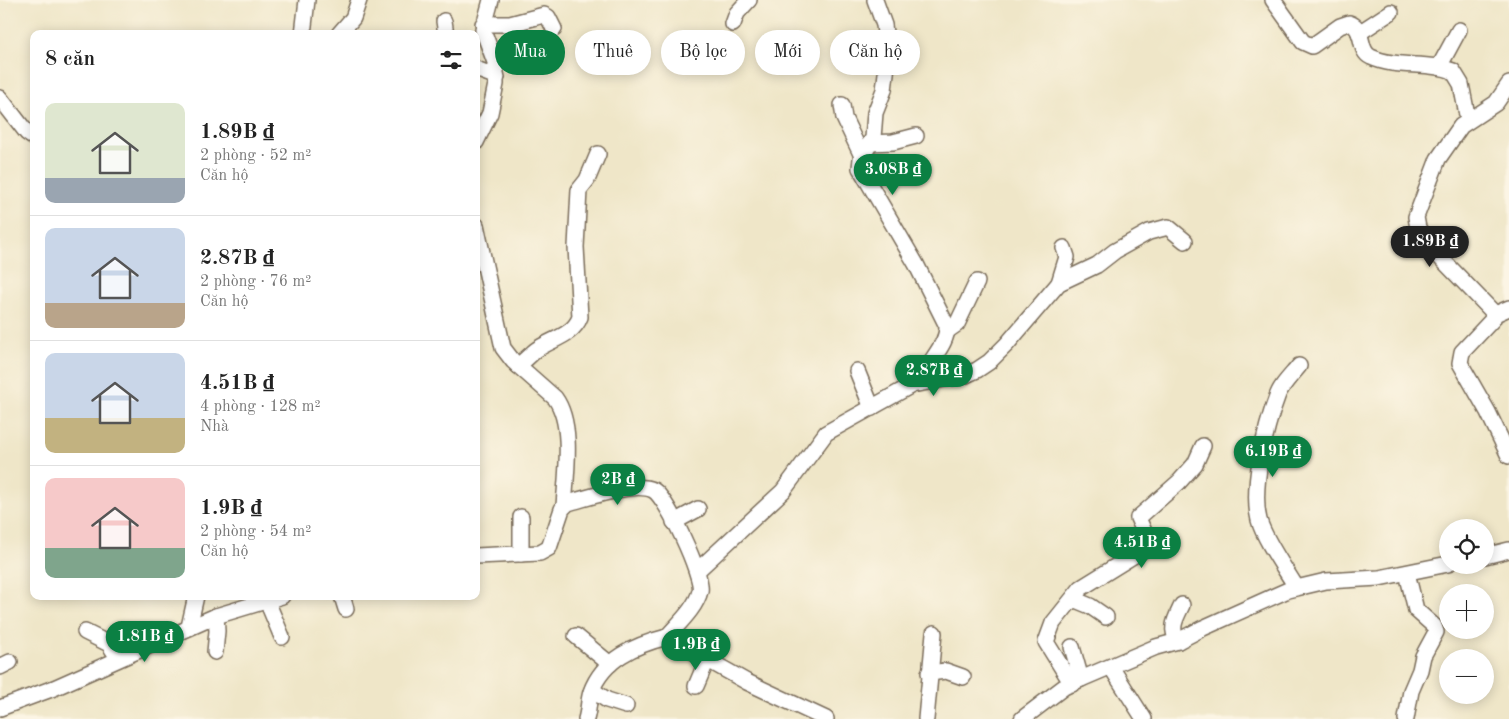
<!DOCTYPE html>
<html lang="vi">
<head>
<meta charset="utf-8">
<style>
  :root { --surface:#fff; --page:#f2f2f2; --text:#222; --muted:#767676; --line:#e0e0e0; --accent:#0b8043 }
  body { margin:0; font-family:"Old Standard TT",serif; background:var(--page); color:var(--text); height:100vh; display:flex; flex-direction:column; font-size:19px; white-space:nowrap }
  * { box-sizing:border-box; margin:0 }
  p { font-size:16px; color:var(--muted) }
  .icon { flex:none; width:28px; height:28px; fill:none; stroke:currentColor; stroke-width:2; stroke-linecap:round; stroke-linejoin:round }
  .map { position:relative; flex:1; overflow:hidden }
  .panel { position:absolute; left:30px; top:30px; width:450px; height:570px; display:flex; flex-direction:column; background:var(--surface); border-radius:10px; box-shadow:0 2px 12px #0003 }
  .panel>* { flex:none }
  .guide { position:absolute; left:495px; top:30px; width:475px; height:45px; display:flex; gap:10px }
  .buttons { position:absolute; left:1439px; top:519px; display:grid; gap:10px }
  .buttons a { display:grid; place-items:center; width:55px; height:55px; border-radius:50%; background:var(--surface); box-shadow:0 2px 12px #0003; font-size:25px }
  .price { position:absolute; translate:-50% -42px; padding:0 11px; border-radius:18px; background:var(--accent); color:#fff; font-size:16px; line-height:32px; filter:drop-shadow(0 1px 2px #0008) }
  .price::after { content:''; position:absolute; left:50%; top:30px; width:15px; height:11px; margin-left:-8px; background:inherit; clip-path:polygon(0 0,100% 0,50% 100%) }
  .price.on { background:#222; color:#fff }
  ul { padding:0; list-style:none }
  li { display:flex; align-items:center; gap:15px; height:125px; padding:0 15px }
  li+li { border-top:1px solid var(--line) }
  li span { display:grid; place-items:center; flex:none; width:140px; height:100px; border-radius:10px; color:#555 }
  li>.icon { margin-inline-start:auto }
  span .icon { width:60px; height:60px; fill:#fffc; stroke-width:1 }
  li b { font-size:21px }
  h2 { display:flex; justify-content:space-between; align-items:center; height:60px; padding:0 15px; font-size:21px }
  .tag { padding:0 18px; border-radius:22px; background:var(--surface); box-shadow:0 2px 12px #0003; font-size:18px; line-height:45px }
  .tag.on { background:var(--accent); color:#fff }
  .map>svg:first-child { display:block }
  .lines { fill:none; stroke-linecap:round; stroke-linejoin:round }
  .minor-casing { stroke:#7a6c5a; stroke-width:18 }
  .minor { stroke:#fff; stroke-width:15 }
</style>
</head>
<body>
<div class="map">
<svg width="1509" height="719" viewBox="0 0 1509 719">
  <rect width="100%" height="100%" fill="#fcf5e5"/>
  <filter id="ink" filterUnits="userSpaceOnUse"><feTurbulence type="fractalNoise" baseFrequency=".02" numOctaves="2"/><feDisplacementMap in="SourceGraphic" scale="10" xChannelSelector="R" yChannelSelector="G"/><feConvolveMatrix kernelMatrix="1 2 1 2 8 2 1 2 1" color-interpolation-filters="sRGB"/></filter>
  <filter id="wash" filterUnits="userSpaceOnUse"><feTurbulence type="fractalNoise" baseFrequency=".0096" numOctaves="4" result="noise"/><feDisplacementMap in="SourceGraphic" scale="20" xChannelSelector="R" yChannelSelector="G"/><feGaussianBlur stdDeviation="1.12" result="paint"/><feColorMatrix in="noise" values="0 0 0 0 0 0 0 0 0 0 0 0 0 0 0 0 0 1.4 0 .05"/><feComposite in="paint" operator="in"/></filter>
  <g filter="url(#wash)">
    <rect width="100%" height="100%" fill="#efe6c8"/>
  </g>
  <g filter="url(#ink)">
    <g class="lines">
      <g class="minor-casing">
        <g id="minor">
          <path d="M875 0 884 25 888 57 884 90 875 113 873 138 861 159 860 168 916 264 947 326C948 346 925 363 921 382"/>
          <path d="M1273 0 1303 42 1312 46 1340 26 1349 23C1366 28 1357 51 1371 57 1397 69 1427 61 1453 71L1461 84 1468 120"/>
          <path d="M444 21 446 34"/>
          <path d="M483 24H510L544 15 548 17 554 29"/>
          <path d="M733 24 737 13 749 0"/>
          <path d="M1359 33 1391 12"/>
          <path d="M303 34 307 0"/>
          <path d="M339 34 353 18 359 0"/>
          <path d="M1439 67 1459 30"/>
          <path d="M476 69 497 77"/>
          <path d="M1509 84 1496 103 1461 126 1438 159 1416 217 1418 228 1431 248 1492 311 1493 319 1462 352 1460 363 1488 412 1509 456"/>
          <path d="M0 98 27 133 34 138"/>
          <path d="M842 105 844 118 862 156"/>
          <path d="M476 142 490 113 496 84V65L483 30 491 0"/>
          <path d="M870 143 893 142 916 136"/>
          <path d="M476 225 503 348 513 361 555 398C574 424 566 474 564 506"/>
          <path d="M1059 283 1067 257 1064 248"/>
          <path d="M1493 315 1509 308"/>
          <path d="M947 331 957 324 977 282"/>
          <path d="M518 366C524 361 530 355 536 350 551 339 573 336 580 317L576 247 579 190 587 180 598 154"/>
          <path d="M857 371 872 408"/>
          <path d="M674 522 698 509"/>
          <path d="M521 554V517"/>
          <path d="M476 556 540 553 549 548 562 509 568 503C588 498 634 481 653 490 666 496 704 577 700 591 696 608 678 624 667 637"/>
          <path d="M1485 556 1509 550"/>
          <path d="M698 570 783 491 826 433 912 385 966 375 977 370 989 362 1007 344 1059 283 1097 265 1115 251 1149 232 1168 227 1185 241"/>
          <path d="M1296 587C1286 570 1264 539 1259 520 1251 489 1265 428 1277 397 1280 386 1292 375 1299 366"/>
          <path d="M342 596 346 609"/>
          <path d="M1073 599 1090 606 1106 617"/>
          <path d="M267 601 282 637"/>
          <path d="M189 627 196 596"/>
          <path d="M85 632 109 644 118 658"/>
          <path d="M576 636 610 664"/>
          <path d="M1178 641C1169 628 1176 618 1182 605"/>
          <path d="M1072 647 1081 679"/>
          <path d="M215 652 217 631 216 616"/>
          <path d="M0 667 10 662"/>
          <path d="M1111 667 1144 719"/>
          <path d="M929 673 946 671 963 677"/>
          <path d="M1072 684 1046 642 1053 623 1081 588 1144 549 1146 536 1138 518 1179 482 1195 464 1203 446"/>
          <path d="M696 686 707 660"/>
          <path d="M592 690 607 700 626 706"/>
          <path d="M0 708 54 688 216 616 282 596"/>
          <path d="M586 719C589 710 588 701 591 692 603 659 635 645 667 637L747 682 826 719"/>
          <path d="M926 719 934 633"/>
          <path d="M1022 719 1064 687 1081 679 1156 647 1178 641 1203 628 1288 590 1326 581 1379 578 1448 564"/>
          <path d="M1406 719 1411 691 1420 670 1423 656 1436 632 1434 626 1416 610 1407 573"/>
        </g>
      </g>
      <use href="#minor" class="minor"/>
    </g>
  </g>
</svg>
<div class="buttons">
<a><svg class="icon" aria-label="locate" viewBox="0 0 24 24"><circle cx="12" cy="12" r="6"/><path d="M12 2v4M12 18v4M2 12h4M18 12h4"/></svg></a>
<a>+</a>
<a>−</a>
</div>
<b class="price" style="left:893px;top:196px">3.08B ₫</b>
<b class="price on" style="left:1430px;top:268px">1.89B ₫</b>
<b class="price" style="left:934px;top:397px">2.87B ₫</b>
<b class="price" style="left:1273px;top:478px">6.19B ₫</b>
<b class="price" style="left:618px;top:506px">2B ₫</b>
<b class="price" style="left:1142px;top:569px">4.51B ₫</b>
<b class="price" style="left:145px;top:663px">1.81B ₫</b>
<b class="price" style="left:696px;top:671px">1.9B ₫</b>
<div class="guide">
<a class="tag on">Mua</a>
<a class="tag">Thuê</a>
<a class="tag">Bộ lọc</a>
<a class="tag">Mới</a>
<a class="tag">Căn hộ</a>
</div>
<section class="panel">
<h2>8 căn<svg class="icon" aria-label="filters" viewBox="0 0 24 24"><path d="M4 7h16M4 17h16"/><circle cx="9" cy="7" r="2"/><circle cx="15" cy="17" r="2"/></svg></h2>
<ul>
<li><span style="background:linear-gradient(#dfe7d0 75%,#9aa5b1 0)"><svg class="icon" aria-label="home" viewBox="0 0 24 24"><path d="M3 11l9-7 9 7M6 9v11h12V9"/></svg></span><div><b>1.89B ₫</b><p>2 phòng · 52 m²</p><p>Căn hộ</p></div></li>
<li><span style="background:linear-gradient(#c9d6e8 75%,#b9a48a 0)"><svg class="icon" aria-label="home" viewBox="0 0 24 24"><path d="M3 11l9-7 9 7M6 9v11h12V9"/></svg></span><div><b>2.87B ₫</b><p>2 phòng · 76 m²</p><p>Căn hộ</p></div></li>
<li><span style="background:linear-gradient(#c9d6e8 65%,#c2b280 0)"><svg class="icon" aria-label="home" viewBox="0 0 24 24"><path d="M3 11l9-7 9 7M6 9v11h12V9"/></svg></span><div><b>4.51B ₫</b><p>4 phòng · 128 m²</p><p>Nhà</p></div></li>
<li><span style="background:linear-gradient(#f6c9c9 70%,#7fa58c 0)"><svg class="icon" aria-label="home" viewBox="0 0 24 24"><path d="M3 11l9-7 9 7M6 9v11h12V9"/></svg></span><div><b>1.9B ₫</b><p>2 phòng · 54 m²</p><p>Căn hộ</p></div></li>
</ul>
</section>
</div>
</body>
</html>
